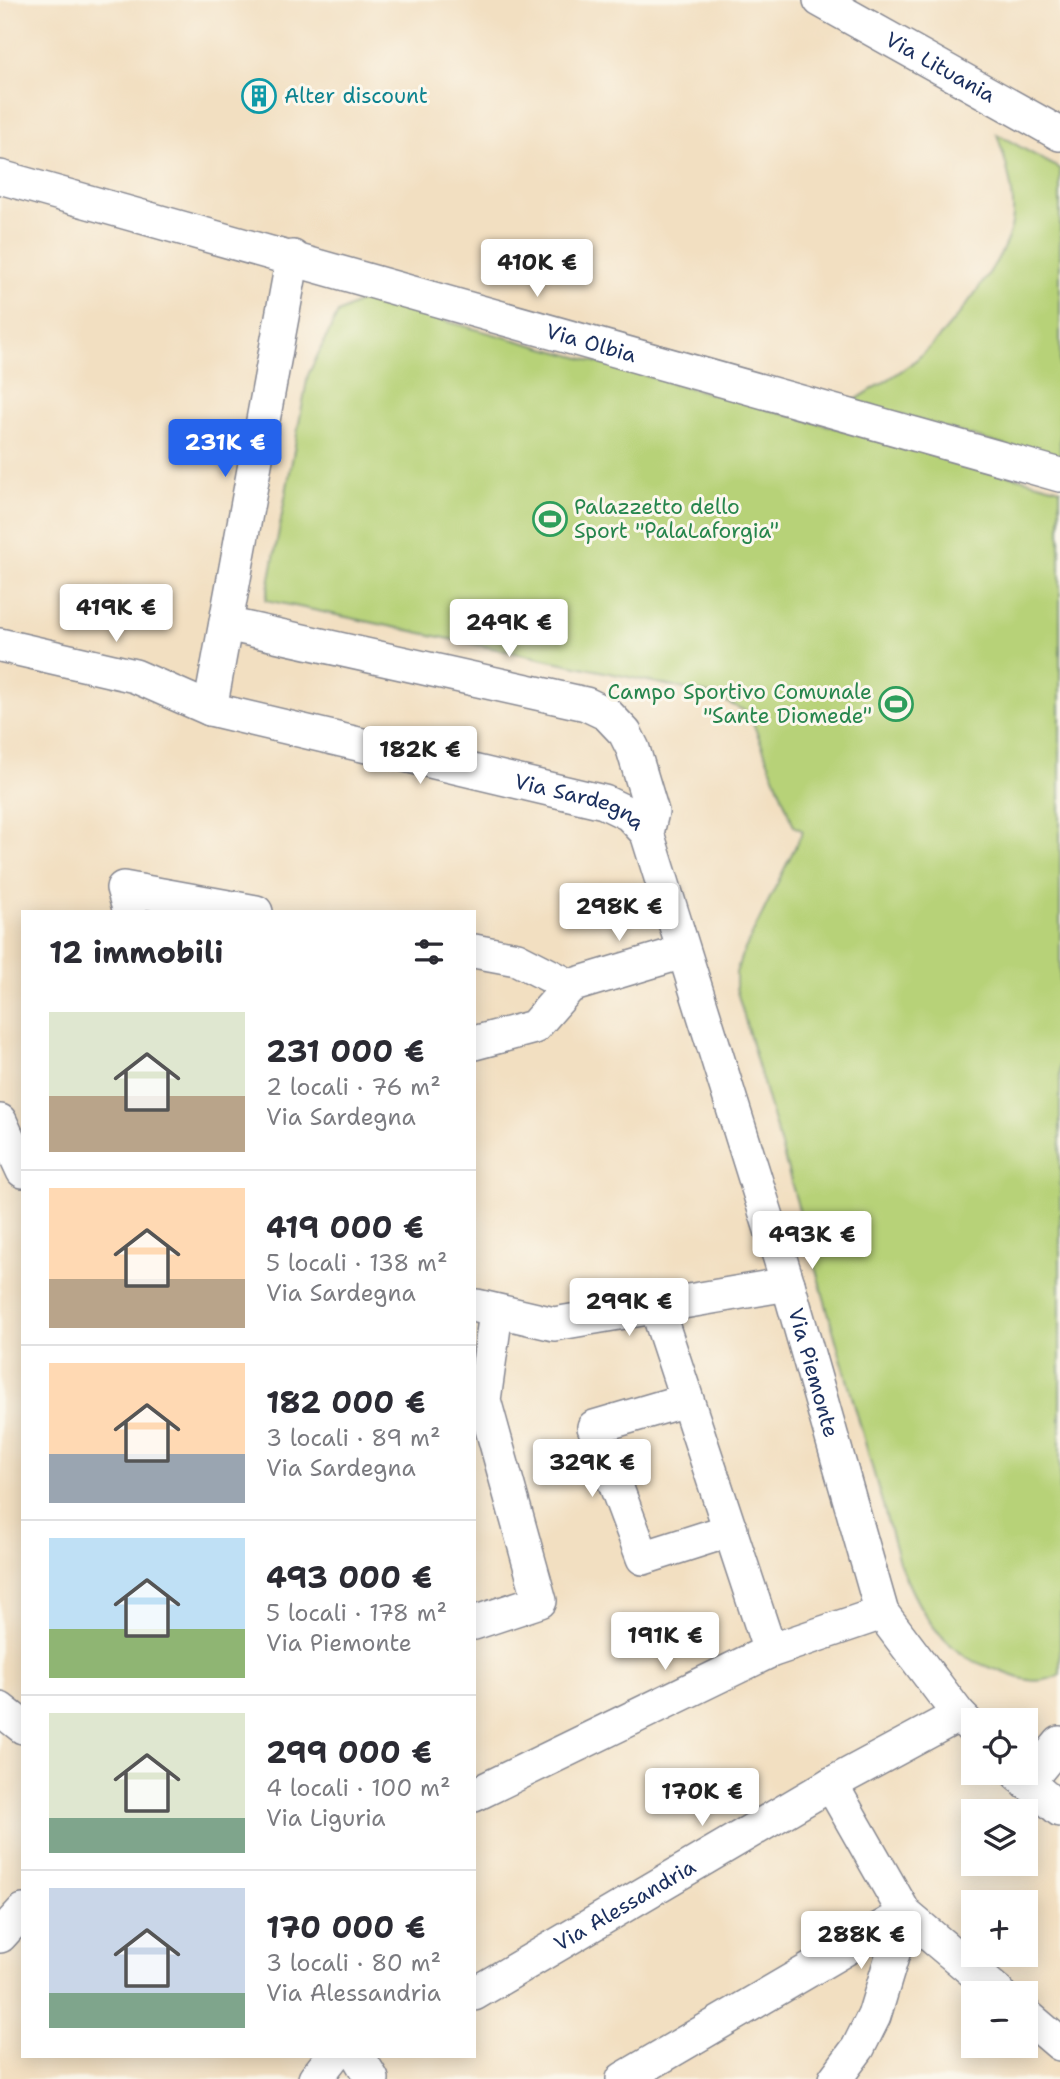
<!DOCTYPE html>
<html lang="it">
<head>
<meta charset="utf-8">
<style>
  :root { --surface:#fff; --page:#f2f2f3; --text:#2b2b33; --muted:#7c7c81; --line:#e1e1e2; --accent:#2563eb }
  body { margin:0; font-family:"Shantell Sans",sans-serif; background:var(--page); color:var(--text); height:100vh; display:flex; flex-direction:column; font-size:26px; white-space:nowrap }
  * { box-sizing:border-box; margin:0 }
  p { font-size:23px; color:var(--muted) }
  .icon { flex:none; width:38px; height:38px; fill:none; stroke:currentColor; stroke-width:2; stroke-linecap:round; stroke-linejoin:round }
  .map { position:relative; flex:1; overflow:hidden }
  .drawer { position:absolute; left:21px; top:910px; width:455px; height:1148px; display:flex; flex-direction:column; background:var(--surface); border-radius:0px; box-shadow:0 4px 18px #0003 }
  .drawer>* { flex:none }
  .controls { position:absolute; left:961px; top:1708px; display:grid; gap:14px }
  .controls a { display:grid; place-items:center; width:77px; height:77px; border-radius:0px; background:var(--surface); box-shadow:0 4px 18px #0003; font-size:35px }
  .price { position:absolute; translate:-50% -60px; padding:0 16px; border-radius:7px; background:#fff; color:#222; font-size:23px; line-height:46px; filter:drop-shadow(0 2px 4px #0008) }
  .price::after { content:''; position:absolute; left:50%; top:42px; width:21px; height:16px; margin-left:-10px; background:inherit; clip-path:polygon(0 0,100% 0,50% 100%) }
  .price.current { background:var(--accent); color:#fff }
  ul { padding:0; list-style:none }
  li { display:flex; align-items:center; gap:21px; height:175px; padding:0 28px }
  li+li { border-top:2px solid var(--line) }
  li span { display:grid; place-items:center; flex:none; width:196px; height:140px; border-radius:0px; color:#555 }
  li>.icon { margin-inline-start:auto }
  span .icon { width:84px; height:84px; fill:#fffc; stroke-width:1 }
  li b { font-size:30px }
  h2 { display:flex; justify-content:space-between; align-items:center; height:84px; padding:0 28px; font-size:30px }
  .map>svg:first-child { display:block }
  .green { fill:#b7d278; stroke:#69806b; stroke-width:2 }
  .lines { fill:none; stroke-linecap:round; stroke-linejoin:round }
  .street-casing { stroke:#868790; stroke-width:36 }
  .street { stroke:#fff; stroke-width:33 }
  .labels { text-anchor:middle; stroke-width:6; stroke-linejoin:round; paint-order:stroke }
  .street-label { font-size:21px; fill:#1b2f5e; stroke:#fbf7ec }
  .culture-label { font-size:21px; fill:#0d838f; stroke:#fbf7ec; text-anchor:start }
  .leisure-label { font-size:21px; fill:#27864d; stroke:#fbf7ec; text-anchor:start }
</style>
</head>
<body>
<div class="map">
<svg width="1060" height="2079" viewBox="0 0 1060 2079">
  <rect width="100%" height="100%" fill="#fbf7ec"/>
  <filter id="ink" filterUnits="userSpaceOnUse"><feTurbulence type="fractalNoise" baseFrequency=".0143" numOctaves="2"/><feDisplacementMap in="SourceGraphic" scale="14" xChannelSelector="R" yChannelSelector="G"/><feConvolveMatrix kernelMatrix="1 2 1 2 8 2 1 2 1" color-interpolation-filters="sRGB"/></filter>
  <filter id="wash" filterUnits="userSpaceOnUse"><feTurbulence type="fractalNoise" baseFrequency=".00686" numOctaves="4" result="noise"/><feDisplacementMap in="SourceGraphic" scale="28" xChannelSelector="R" yChannelSelector="G"/><feGaussianBlur stdDeviation="1.57" result="paint"/><feColorMatrix in="noise" values="0 0 0 0 0 0 0 0 0 0 0 0 0 0 0 0 0 1.4 0 .05"/><feComposite in="paint" operator="in"/></filter>
  <g filter="url(#wash)">
    <rect width="100%" height="100%" fill="#f2dfc1"/>
    <g class="green">
      <path d="M997 134 1060 169V462L854 401C875 387 898 375 917 359 946 334 1006 261 1012 223 1017 198 1005 158 997 134Z"/>
      <path d="M365 299 1060 489V1674C1041 1686 1022 1680 1003 1672 991 1668 978 1664 968 1658 932 1636 914 1599 899 1562L736 988V973L741 957 803 831 794 826 749 713 713 695 266 600 308 375 338 313Z"/>
    </g>
  </g>
  <g filter="url(#ink)">
    <g class="lines">
      <g class="street-casing">
        <g id="street">
          <path id="s1" d="M820 0 1060 134"/>
          <path id="s2" d="M0 177 1060 475"/>
          <path d="M226 624 586 704 607 714 625 733 633 749 652 812 647 833"/>
          <path id="s3" d="M0 645 135 676 210 709 604 802 629 814 647 833 788 1284 882 1613 959 1715 973 1729"/>
          <path d="M210 709 293 257"/>
          <path d="M130 912 123 888 256 912"/>
          <path d="M474 951 517 959 570 986"/>
          <path d="M474 1043 534 1027 570 986 683 952"/>
          <path d="M0 1121 23 1171"/>
          <path d="M477 1306 554 1324 788 1284"/>
          <path d="M656 1306 770 1651"/>
          <path d="M686 1400 594 1427 643 1558 731 1530"/>
          <path d="M474 1623 540 1601 484 1400 496 1312"/>
          <path d="M0 1709 23 1727"/>
          <path d="M1017 1773 1060 1810"/>
          <path d="M1027 1783 1060 1743"/>
          <path d="M474 1795 770 1651 882 1613"/>
          <path d="M0 1936 23 1911"/>
          <path id="s4" d="M474 1994 831 1784 959 1715"/>
          <path d="M1026 2015 1060 2044"/>
          <path d="M358 2056 372 2079"/>
          <path d="M315 2079 333 2056"/>
          <path d="M623 2079 905 1914 831 1784"/>
          <path d="M835 2079 858 2048 874 2016 905 1914 999 1993"/>
        </g>
      </g>
      <use href="#street" class="street"/>
    </g>
  </g>
  <defs>
    <g id="building-ring" transform="scale(1.75)"><circle r="9.5" fill="#fbf7ec" stroke="#0f9aa8" stroke-width="1.5"/><path d="M-4-6H4V6H1V3H-1V6H-4ZM-2.5-4.3h1.7v1.8h-1.7ZM.8-4.3h1.7v1.8H.8ZM-2.5-1h1.7V.8h-1.7ZM.8-1h1.7V.8H.8Z" fill="#0f9aa8"/></g>
    <g id="stadium-ring" transform="scale(1.75)"><circle r="9.5" fill="#fbf7ec" stroke="#2e9e5b" stroke-width="1.5"/><path d="M0-5a6.5 5 0 1 0 0 10a6.5 5 0 1 0 0-10ZM-3.5-1.8h7v3.6h-7Z" fill="#2e9e5b"/></g>
  </defs>
  <g fill-rule="evenodd">
    <use href="#building-ring" x="259" y="96"/>
    <use href="#stadium-ring" x="550" y="519"/>
    <use href="#stadium-ring" x="896" y="704"/>
  </g>
  <g class="labels">
    <g class="street-label">
      <text dy="7" stroke="none"><textPath href="#s1" startOffset="138">Via Lituania</textPath></text>
      <text dy="7" stroke="none"><textPath href="#s2" startOffset="614">Via Olbia</textPath></text>
      <text dy="7" stroke="none"><textPath href="#s3" startOffset="602">Via Sardegna</textPath></text>
      <text dy="7" stroke="none"><textPath href="#s3" startOffset="1244">Via Piemonte</textPath></text>
      <text dy="7" stroke="none"><textPath href="#s4" startOffset="175">Via Alessandria</textPath></text>
    </g>
    <g class="culture-label">
      <text x="284" y="103">Alter discount</text>
    </g>
    <g class="leisure-label">
      <text x="574" y="514">Palazzetto dello<tspan x="574" dy="24">Sport "PalaLaforgia"</tspan></text>
      <text x="872" y="699" text-anchor="end">Campo Sportivo Comunale<tspan x="872" dy="24">"Sante Diomede"</tspan></text>
    </g>
  </g>
</svg>
<div class="controls">
<a><svg class="icon" aria-label="locate" viewBox="0 0 24 24"><circle cx="12" cy="12" r="6"/><path d="M12 2v4M12 18v4M2 12h4M18 12h4"/></svg></a>
<a><svg class="icon" aria-label="layers" viewBox="0 0 24 24"><path d="M12 4l9 5-9 5-9-5zM3 14l9 5 9-5"/></svg></a>
<a>+</a>
<a>−</a>
</div>
<b class="price" style="left:537px;top:299px">410K €</b>
<b class="price current" style="left:225px;top:479px">231K €</b>
<b class="price" style="left:116px;top:644px">419K €</b>
<b class="price" style="left:509px;top:659px">249K €</b>
<b class="price" style="left:420px;top:786px">182K €</b>
<b class="price" style="left:619px;top:943px">298K €</b>
<b class="price" style="left:812px;top:1271px">493K €</b>
<b class="price" style="left:629px;top:1338px">299K €</b>
<b class="price" style="left:592px;top:1499px">329K €</b>
<b class="price" style="left:665px;top:1672px">191K €</b>
<b class="price" style="left:702px;top:1828px">170K €</b>
<b class="price" style="left:861px;top:1971px">288K €</b>
<section class="drawer">
<h2>12 immobili<svg class="icon" aria-label="filters" viewBox="0 0 24 24"><path d="M4 7h16M4 17h16"/><circle cx="9" cy="7" r="2"/><circle cx="15" cy="17" r="2"/></svg></h2>
<ul>
<li><span style="background:linear-gradient(#dfe7d0 60%,#b9a48a 0)"><svg class="icon" aria-label="home" viewBox="0 0 24 24"><path d="M3 11l9-7 9 7M6 9v11h12V9"/></svg></span><div><b>231 000 €</b><p>2 locali · 76 m²</p><p>Via Sardegna</p></div></li>
<li><span style="background:linear-gradient(#ffd9b3 65%,#b9a48a 0)"><svg class="icon" aria-label="home" viewBox="0 0 24 24"><path d="M3 11l9-7 9 7M6 9v11h12V9"/></svg></span><div><b>419 000 €</b><p>5 locali · 138 m²</p><p>Via Sardegna</p></div></li>
<li><span style="background:linear-gradient(#ffd9b3 65%,#9aa5b1 0)"><svg class="icon" aria-label="home" viewBox="0 0 24 24"><path d="M3 11l9-7 9 7M6 9v11h12V9"/></svg></span><div><b>182 000 €</b><p>3 locali · 89 m²</p><p>Via Sardegna</p></div></li>
<li><span style="background:linear-gradient(#bfe0f5 65%,#8fb573 0)"><svg class="icon" aria-label="home" viewBox="0 0 24 24"><path d="M3 11l9-7 9 7M6 9v11h12V9"/></svg></span><div><b>493 000 €</b><p>5 locali · 178 m²</p><p>Via Piemonte</p></div></li>
<li><span style="background:linear-gradient(#dfe7d0 75%,#7fa58c 0)"><svg class="icon" aria-label="home" viewBox="0 0 24 24"><path d="M3 11l9-7 9 7M6 9v11h12V9"/></svg></span><div><b>299 000 €</b><p>4 locali · 100 m²</p><p>Via Liguria</p></div></li>
<li><span style="background:linear-gradient(#c9d6e8 75%,#7fa58c 0)"><svg class="icon" aria-label="home" viewBox="0 0 24 24"><path d="M3 11l9-7 9 7M6 9v11h12V9"/></svg></span><div><b>170 000 €</b><p>3 locali · 80 m²</p><p>Via Alessandria</p></div></li>
</ul>
</section>
</div>
</body>
</html>
